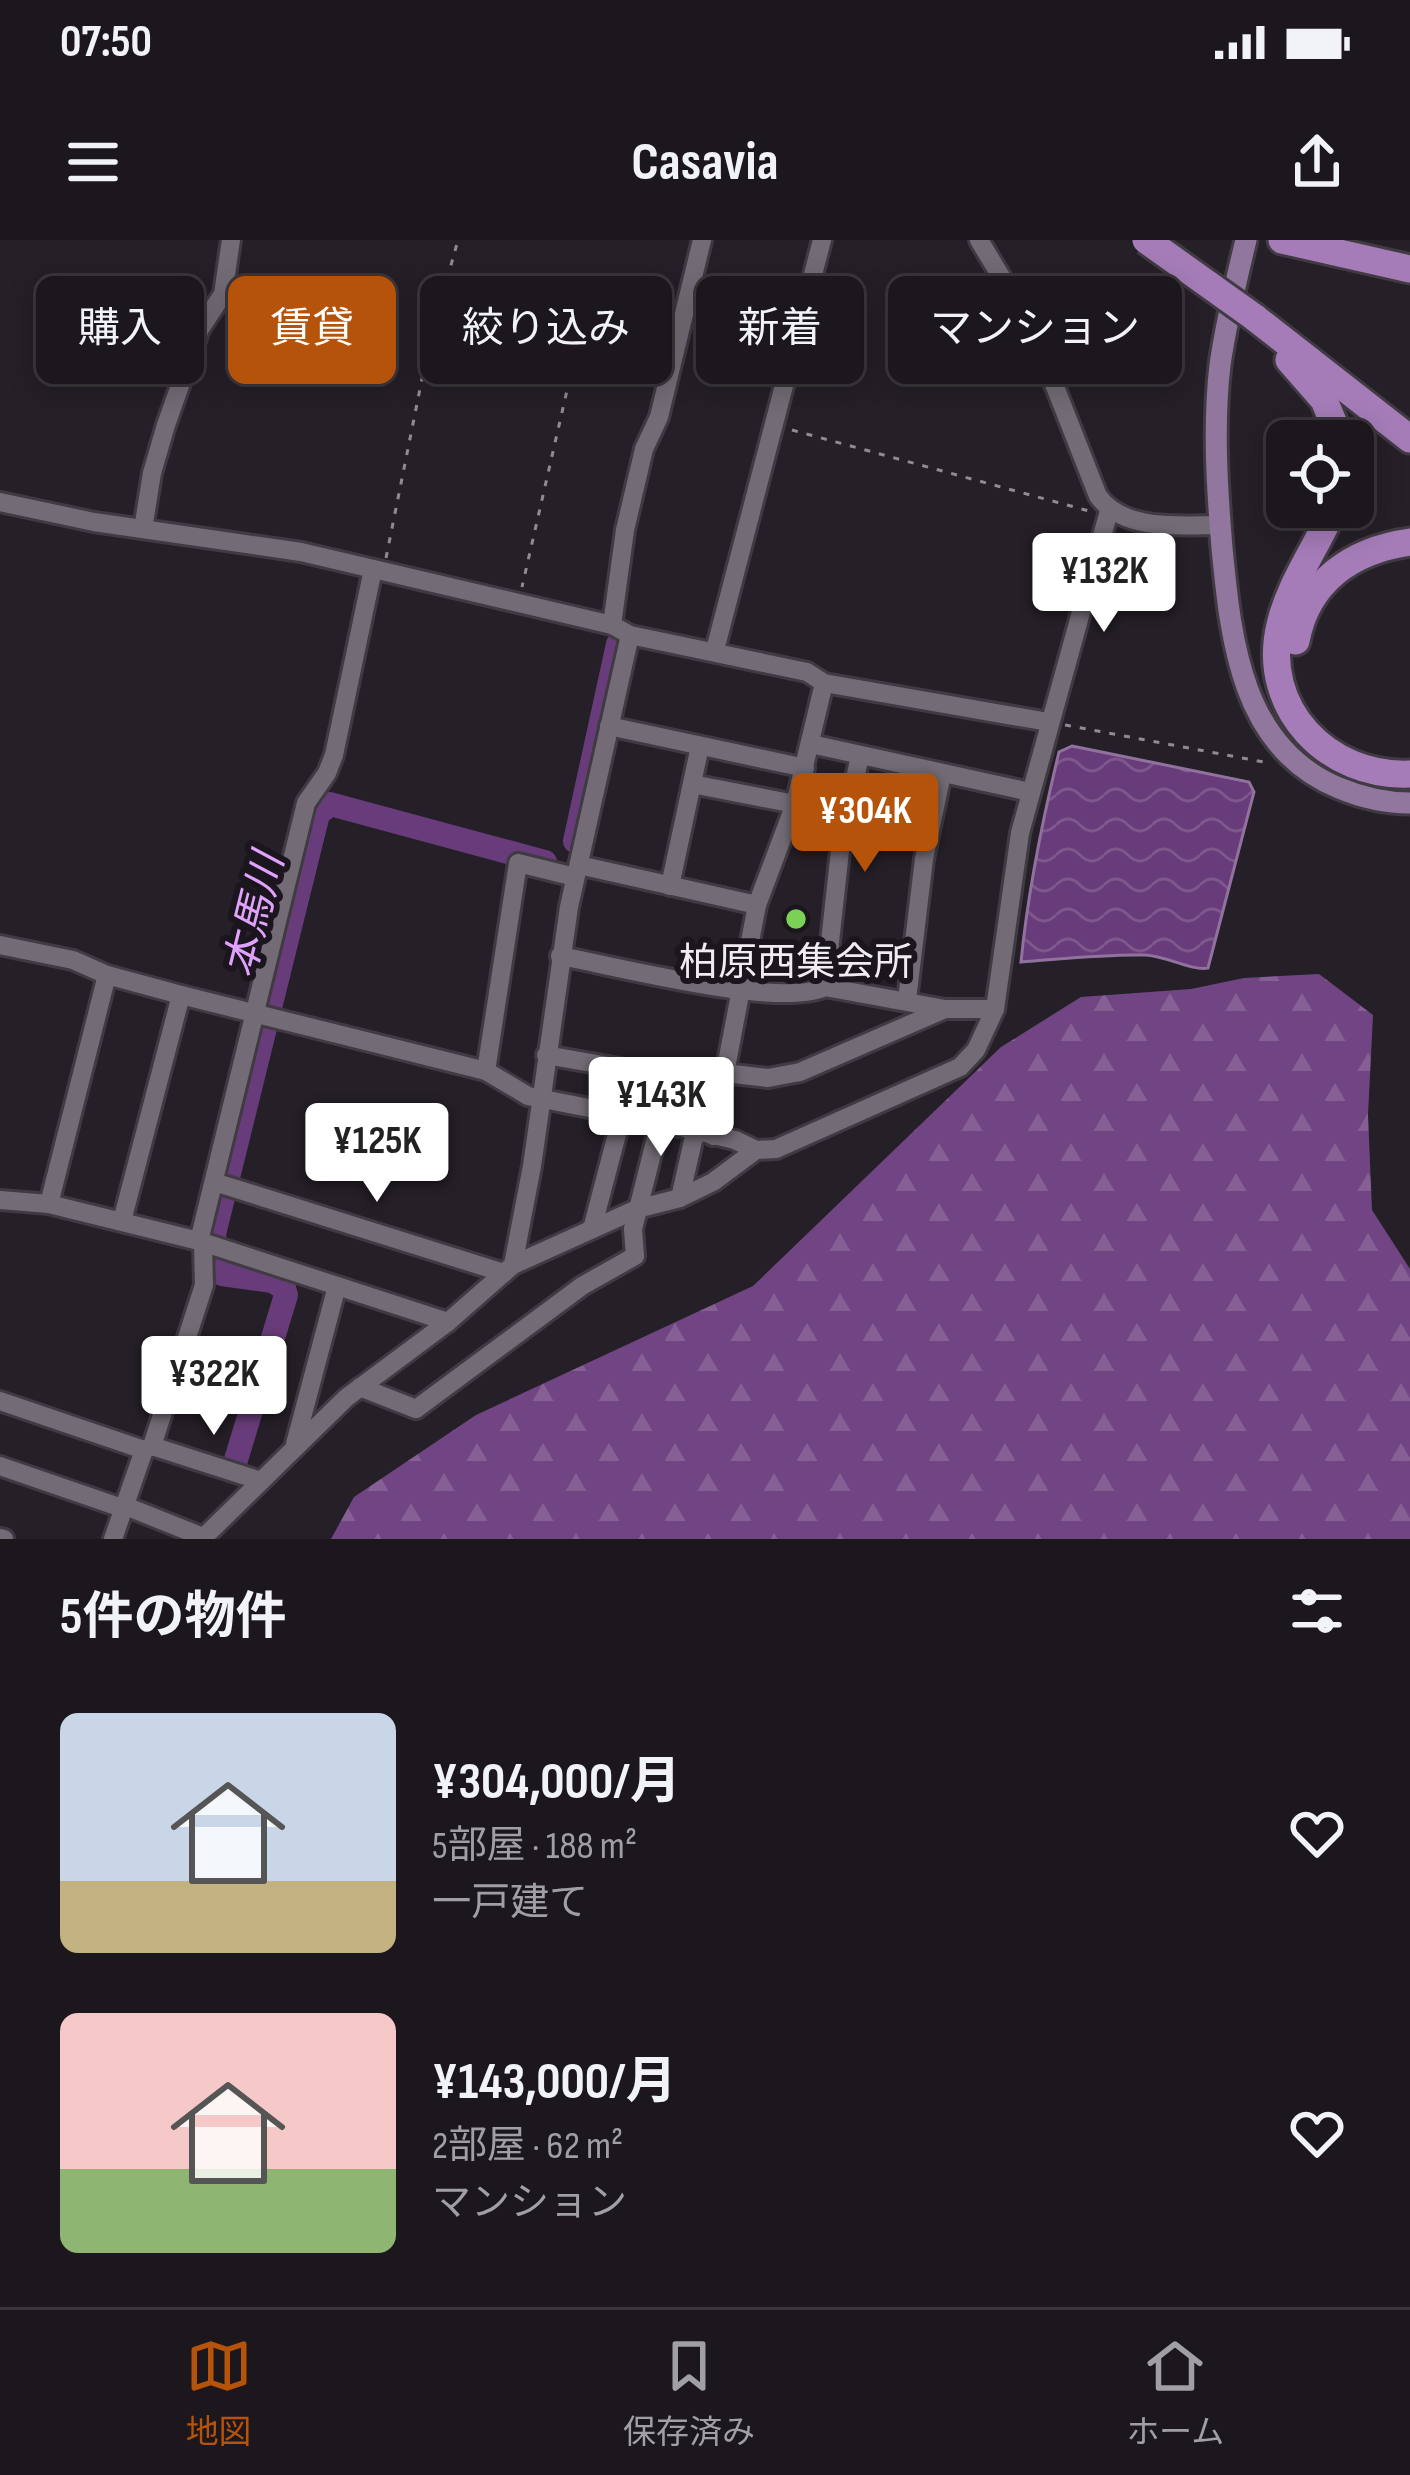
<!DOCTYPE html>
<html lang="ja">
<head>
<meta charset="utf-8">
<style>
  :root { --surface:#1c171d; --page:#29242a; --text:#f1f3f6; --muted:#a09fa4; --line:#3a363b; --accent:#b45309 }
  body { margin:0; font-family:"Sofia Sans Condensed","Noto Sans JP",sans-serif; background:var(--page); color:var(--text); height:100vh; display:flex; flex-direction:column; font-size:45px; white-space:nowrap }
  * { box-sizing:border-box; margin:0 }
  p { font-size:39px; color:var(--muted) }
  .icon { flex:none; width:66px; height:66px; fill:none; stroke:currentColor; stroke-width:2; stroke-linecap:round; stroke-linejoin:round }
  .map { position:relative; height:1299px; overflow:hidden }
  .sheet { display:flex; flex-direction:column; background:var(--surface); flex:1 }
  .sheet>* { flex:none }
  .top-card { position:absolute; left:36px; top:36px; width:1338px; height:108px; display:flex; gap:24px }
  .controls { position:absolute; left:1266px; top:180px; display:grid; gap:24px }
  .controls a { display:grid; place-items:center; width:108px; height:108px; border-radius:18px; background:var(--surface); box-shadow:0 6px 30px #0003,0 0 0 3px var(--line); font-size:60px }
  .price { position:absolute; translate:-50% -102px; padding:0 27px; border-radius:12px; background:#fff; color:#222; font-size:39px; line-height:78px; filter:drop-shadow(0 3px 6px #0008) }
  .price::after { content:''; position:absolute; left:50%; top:72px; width:36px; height:27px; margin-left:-18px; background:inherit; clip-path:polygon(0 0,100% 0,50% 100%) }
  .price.current { background:var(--accent); color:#fff }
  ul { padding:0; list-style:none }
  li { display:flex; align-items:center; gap:36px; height:300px; padding:0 60px }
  li span { display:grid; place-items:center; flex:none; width:336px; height:240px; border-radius:18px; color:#555 }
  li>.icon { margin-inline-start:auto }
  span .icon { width:144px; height:144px; fill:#fffc; stroke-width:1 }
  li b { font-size:51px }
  h2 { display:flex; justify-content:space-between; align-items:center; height:144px; padding:0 60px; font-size:51px }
  .chip { padding:0 42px; border-radius:18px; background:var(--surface); box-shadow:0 6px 30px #0003,0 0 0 3px var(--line); font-size:42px; line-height:108px }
  .chip.current { background:var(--accent); color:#fff }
  .status { display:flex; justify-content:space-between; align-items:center; height:84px; padding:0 60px; background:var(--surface); direction:ltr }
  .status svg { height:33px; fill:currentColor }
  header { display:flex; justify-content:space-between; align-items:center; height:156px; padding:0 60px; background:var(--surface); font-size:54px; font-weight:700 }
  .dock { display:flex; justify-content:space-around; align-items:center; height:168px; border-top:3px solid var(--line); background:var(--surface); font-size:33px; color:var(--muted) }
  .dock a { display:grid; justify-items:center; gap:6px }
  .dock .current { color:var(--accent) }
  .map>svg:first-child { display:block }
  .forest { fill:url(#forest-firs) }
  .water { fill:url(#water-waves); stroke:#91719e; stroke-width:3 }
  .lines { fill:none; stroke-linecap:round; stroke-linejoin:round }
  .river { stroke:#683c7a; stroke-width:24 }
  .minor-casing { stroke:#403b42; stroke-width:24 }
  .major-casing { stroke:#403b42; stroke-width:27 }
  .highway-casing { stroke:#403b42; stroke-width:33 }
  .path { stroke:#908b92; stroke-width:3; stroke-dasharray:6 9; stroke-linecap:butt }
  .minor { stroke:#736c76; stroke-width:18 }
  .major { stroke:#91769e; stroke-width:21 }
  .highway { stroke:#a57cb8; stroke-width:27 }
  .highway-bridge-casing { stroke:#403b42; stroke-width:33; stroke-linecap:butt }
  .highway-bridge { stroke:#a57cb8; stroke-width:27 }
  .poi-dot { fill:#7bd156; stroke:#1b161e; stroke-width:4.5 }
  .labels { text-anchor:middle; stroke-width:12; stroke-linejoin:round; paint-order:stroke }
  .poi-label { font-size:39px; fill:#f0ecf1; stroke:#1b161e }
  .water-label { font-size:42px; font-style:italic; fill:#e0a2fc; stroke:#1b161e }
</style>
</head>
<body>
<div class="status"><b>07:50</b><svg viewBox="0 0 49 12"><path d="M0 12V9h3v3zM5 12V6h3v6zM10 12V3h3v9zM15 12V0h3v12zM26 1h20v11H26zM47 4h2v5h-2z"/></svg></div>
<header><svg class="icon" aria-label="menu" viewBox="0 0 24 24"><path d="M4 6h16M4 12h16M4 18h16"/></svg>Casavia<svg class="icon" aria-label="share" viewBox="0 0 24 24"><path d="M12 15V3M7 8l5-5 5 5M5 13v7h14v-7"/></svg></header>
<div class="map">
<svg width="1410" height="1299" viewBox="0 0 1410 1299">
  <defs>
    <pattern id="forest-firs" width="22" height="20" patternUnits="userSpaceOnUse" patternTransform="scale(3)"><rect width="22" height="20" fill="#714583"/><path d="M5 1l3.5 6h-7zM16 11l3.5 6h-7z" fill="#866095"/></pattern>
    <pattern id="water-waves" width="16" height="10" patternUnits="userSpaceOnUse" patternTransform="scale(3)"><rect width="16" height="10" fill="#683c7a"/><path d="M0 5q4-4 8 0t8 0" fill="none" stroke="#7e588d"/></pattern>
  </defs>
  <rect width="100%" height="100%" fill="#251f27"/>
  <path class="forest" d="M1319 734 1373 775 1368 875 1372 970 1410 1029V1299H331L354 1257 476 1175 753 1046 1001 807 1081 757 1191 749 1244 738Z"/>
  <path class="water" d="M1072 506 1249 542 1254 552 1208 728C1191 731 1167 716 1145 715 1104 714 1062 719 1021 722 1028 650 1042 582 1059 512Z"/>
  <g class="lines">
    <g class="river">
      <path d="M575 601 618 404"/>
      <path d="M235 1223 286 1055 284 1048 272 1041 222 1034 218 1031 214 994 318 574 330 564 545 622"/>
    </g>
    <g class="minor-casing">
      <g id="minor">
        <path d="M979 0 1032 88 1098 256C1124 292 1180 285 1220 285"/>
        <path d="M0 262 94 282 301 312 612 385 630 395 807 432 824 443 1048 482"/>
        <path d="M143 289 152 233 166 185 200 89 223 54 231 0"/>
        <path d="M612 385 625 290 644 209 659 177 702 0"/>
        <path d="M715 410 822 0"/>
        <path d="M609 486 805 528"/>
        <path d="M811 504 1030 552"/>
        <path d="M692 544 795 564"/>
        <path d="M579 625 757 665"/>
        <path d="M670 646 700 506"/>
        <path d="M0 705 73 720 107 735 181 755 486 831 528 856 660 882 735 900 756 910 776 909 960 827 976 810 995 769 1020 593 1109 271"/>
        <path d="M560 716C616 726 780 769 825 747L945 769H995"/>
        <path d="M825 747 841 602 860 516"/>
        <path d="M907 760 924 619 942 534"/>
        <path d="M546 815 688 840 679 887"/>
        <path d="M486 831 518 623 575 637"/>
        <path d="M724 833 768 838 800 832 945 769"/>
        <path d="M713 896 757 665 795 564 824 443"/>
        <path d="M214 942 504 1033"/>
        <path d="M680 958 695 892"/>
        <path d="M0 960 49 964 199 1001 448 1082"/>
        <path d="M49 964 107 735"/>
        <path d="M122 981 181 755"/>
        <path d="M592 989 622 875"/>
        <path d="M199 1001 306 563 327 533 334 515 373 329"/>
        <path d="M513 1025 637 969 680 958 713 942 756 910"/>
        <path d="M360 1147 416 1169 582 1046 635 1016 633 989 660 882"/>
        <path d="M0 1161 144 1210"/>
        <path d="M295 1204 337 1046"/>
        <path d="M152 1206 261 1241"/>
        <path d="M0 1226 122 1268"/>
        <path d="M123 1265 203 1297"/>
        <path d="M0 1298 4 1299"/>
        <path d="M113 1299 144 1210 152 1206 204 1045 203 1005"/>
        <path d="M202 1299 346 1158 448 1082 513 1025 532 926 569 667 630 395"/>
      </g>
    </g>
    <g class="major-casing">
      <path id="major" d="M1246 0C1236 41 1226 83 1220 125 1213 185 1217 248 1222 308 1231 400 1241 508 1339 548 1363 558 1384 563 1410 563"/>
    </g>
    <g class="highway-casing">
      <g id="highway">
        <path d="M1282 0 1410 29"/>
        <path d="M1254 77 1410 199"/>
        <path d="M1289 120 1324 160 1341 201"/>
        <path d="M1334 267C1317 307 1290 342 1280 385 1260 468 1328 538 1410 534"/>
        <path d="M1296 401C1307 341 1352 310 1410 302"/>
      </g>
    </g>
    <g class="path">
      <path d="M429 104 571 133 522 347"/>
      <path d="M792 190 1089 271"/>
      <path d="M386 318 429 104 458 0"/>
      <path d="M1065 485 1269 523"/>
    </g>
    <use href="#minor" class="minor"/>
    <use href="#major" class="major"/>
    <use href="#highway" class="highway"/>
    <g class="highway-bridge-casing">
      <path id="highway-bridge" d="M1146 0 1254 77"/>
    </g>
    <use href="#highway-bridge" class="highway-bridge"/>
  </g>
  <circle class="poi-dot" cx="796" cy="679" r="12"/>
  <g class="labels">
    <g class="poi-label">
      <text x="796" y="735">柏原西集会所</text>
    </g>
    <g class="water-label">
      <text transform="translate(253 675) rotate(-76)" y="15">本馬川</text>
    </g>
  </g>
</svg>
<div class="controls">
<a><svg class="icon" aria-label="locate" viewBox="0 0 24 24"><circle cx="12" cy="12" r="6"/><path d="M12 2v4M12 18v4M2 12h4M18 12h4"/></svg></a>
</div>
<b class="price" style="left:1104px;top:395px">¥132K</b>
<b class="price current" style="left:865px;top:635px">¥304K</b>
<b class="price" style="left:661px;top:919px">¥143K</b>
<b class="price" style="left:377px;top:965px">¥125K</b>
<b class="price" style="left:214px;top:1198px">¥322K</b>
<div class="top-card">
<a class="chip">購入</a>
<a class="chip current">賃貸</a>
<a class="chip">絞り込み</a>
<a class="chip">新着</a>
<a class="chip">マンション</a>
</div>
</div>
<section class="sheet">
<h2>5件の物件<svg class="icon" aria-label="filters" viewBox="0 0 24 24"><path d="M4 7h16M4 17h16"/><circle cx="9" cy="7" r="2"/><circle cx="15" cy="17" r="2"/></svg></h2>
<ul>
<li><span style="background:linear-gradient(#c9d6e8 70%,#c2b280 0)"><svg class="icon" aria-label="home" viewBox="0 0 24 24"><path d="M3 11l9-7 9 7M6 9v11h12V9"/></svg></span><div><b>¥304,000/月</b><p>5部屋 · 188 m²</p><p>一戸建て</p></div><svg class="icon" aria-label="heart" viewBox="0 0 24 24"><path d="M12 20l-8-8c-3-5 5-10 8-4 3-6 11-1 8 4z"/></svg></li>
<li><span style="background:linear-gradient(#f6c9c9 65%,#8fb573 0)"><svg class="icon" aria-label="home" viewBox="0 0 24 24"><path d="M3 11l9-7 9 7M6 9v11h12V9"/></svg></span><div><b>¥143,000/月</b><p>2部屋 · 62 m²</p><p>マンション</p></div><svg class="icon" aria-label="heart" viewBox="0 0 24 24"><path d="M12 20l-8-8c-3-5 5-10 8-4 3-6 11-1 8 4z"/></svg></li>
</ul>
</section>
<nav class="dock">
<a class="current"><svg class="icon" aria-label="map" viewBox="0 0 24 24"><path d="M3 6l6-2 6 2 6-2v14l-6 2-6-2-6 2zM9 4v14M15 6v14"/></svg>地図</a>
<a><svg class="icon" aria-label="saved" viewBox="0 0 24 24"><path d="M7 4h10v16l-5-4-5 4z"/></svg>保存済み</a>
<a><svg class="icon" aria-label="home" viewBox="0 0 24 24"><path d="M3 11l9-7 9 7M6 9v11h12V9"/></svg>ホーム</a>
</nav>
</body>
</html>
